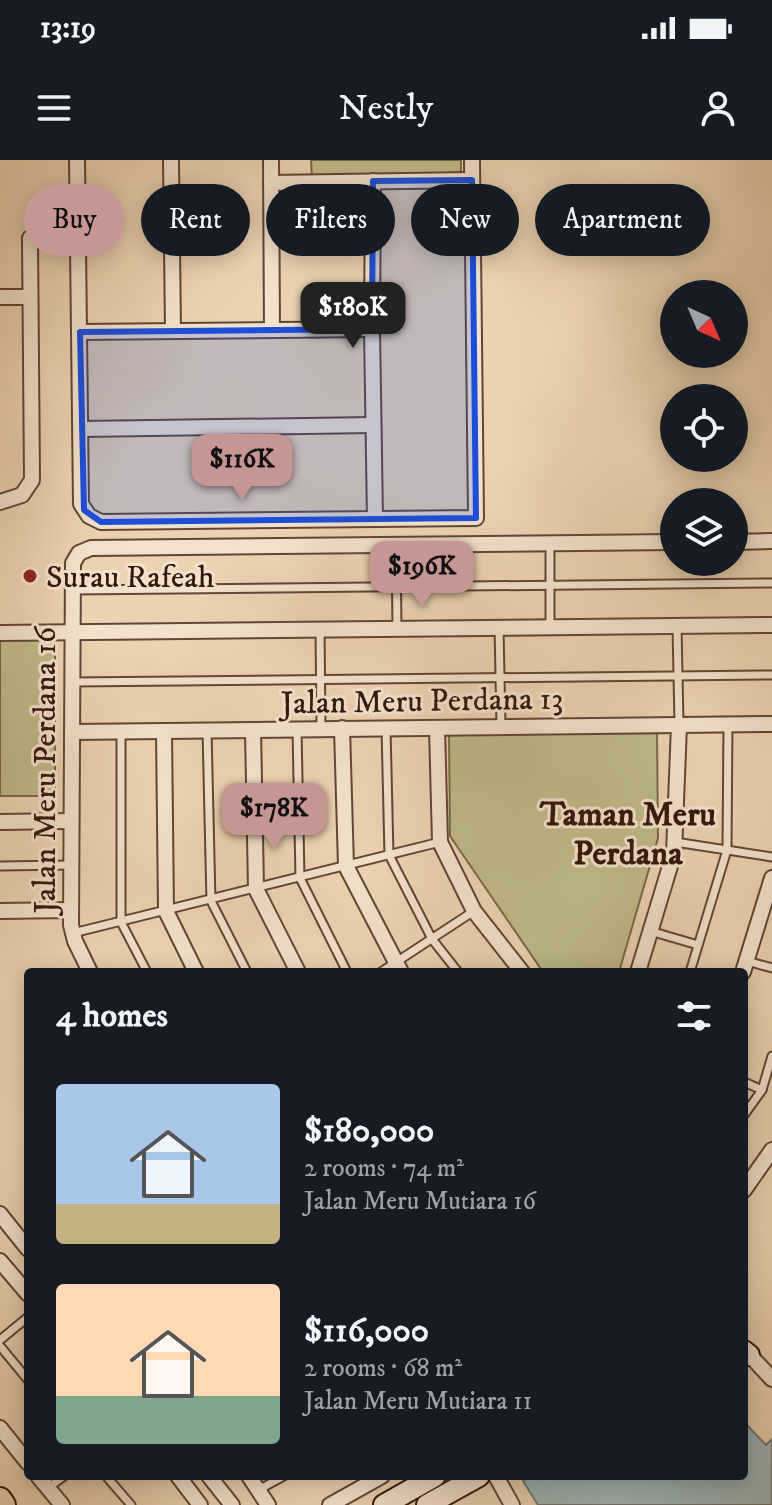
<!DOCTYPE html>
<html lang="en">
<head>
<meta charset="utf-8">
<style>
  :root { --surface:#171b24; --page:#20242c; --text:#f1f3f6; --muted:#9ea1a6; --accent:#c59692 }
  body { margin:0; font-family:"IM FELL DW Pica",serif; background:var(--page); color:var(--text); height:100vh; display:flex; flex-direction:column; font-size:30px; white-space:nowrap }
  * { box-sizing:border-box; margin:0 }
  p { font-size:26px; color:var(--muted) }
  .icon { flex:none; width:44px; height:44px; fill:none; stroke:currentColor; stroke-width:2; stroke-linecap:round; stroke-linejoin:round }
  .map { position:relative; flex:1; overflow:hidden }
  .panel { position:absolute; left:24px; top:808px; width:724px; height:512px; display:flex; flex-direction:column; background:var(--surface); border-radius:8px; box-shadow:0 4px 20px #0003 }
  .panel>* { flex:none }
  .banner { position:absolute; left:24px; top:24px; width:724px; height:72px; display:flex; gap:16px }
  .needle { width:52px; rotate:136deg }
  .controls { position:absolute; left:660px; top:120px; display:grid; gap:16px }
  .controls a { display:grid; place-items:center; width:88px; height:88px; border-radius:50%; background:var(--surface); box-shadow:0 4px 20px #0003; font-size:40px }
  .price { position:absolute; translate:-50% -68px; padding:0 18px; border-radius:16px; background:var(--accent); color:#111; font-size:26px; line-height:52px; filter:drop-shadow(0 2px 4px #0008) }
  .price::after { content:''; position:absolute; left:50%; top:48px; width:24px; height:18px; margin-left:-12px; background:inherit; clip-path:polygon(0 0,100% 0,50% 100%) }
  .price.on { background:#222; color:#fff }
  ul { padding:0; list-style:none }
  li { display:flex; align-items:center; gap:24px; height:200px; padding:0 32px }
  li span { display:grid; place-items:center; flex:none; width:224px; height:160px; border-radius:8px; color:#555 }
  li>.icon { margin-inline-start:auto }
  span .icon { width:96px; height:96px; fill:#fffc; stroke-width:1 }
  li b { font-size:34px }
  h2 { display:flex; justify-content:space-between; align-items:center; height:96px; padding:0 32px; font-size:34px }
  .chip { padding:0 28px; border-radius:36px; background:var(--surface); box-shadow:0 4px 20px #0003; font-size:28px; line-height:72px }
  .chip.on { background:var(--accent); color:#111 }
  .status { display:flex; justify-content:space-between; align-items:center; height:56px; padding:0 40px; background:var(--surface); direction:ltr }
  .status svg { height:22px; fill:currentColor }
  header { display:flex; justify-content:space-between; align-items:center; height:104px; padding:0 32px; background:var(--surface); font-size:36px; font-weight:600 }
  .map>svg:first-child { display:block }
  .green { fill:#beba87; stroke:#786849; stroke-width:2 }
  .water { fill:#9cb6b7; stroke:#727672; stroke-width:2 }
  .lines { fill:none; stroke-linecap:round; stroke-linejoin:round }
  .lane-casing { stroke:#614635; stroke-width:11 }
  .street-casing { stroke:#614635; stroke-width:18 }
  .secondary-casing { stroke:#33170b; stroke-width:24 }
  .primary-casing { stroke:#33170b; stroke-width:26 }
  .lane { stroke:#f2e2cd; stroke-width:7 }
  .street { stroke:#f2e2cd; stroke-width:14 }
  .secondary { stroke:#f2e2cd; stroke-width:20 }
  .primary { stroke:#ebd3b2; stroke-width:22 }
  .marked { fill:#1d4ed8; fill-opacity:0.2; stroke:#1d4ed8; stroke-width:6; stroke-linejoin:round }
  .poi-dot { fill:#8f2418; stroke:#f2e2cd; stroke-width:3 }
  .labels { text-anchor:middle; stroke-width:6; stroke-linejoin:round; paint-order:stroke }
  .poi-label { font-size:32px; fill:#33170b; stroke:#f2e2cd; text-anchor:start }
  .street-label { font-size:32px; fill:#33170b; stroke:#f2e2cd }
  .neighbourhood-label { font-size:34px; font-weight:bold; fill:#33170b; stroke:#f2e2cd }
</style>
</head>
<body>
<div class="status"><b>13:19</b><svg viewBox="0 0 49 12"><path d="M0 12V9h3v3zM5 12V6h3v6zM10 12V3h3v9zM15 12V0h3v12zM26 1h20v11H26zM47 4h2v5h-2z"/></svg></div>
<header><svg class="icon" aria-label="menu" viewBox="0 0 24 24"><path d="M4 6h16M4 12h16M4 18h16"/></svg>Nestly<svg class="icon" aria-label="person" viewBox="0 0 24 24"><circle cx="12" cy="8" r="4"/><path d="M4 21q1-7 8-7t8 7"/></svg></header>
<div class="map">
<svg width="772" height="1345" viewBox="0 0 772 1345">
  <rect width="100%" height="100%" fill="#ebd3b2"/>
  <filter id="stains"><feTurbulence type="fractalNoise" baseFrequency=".0025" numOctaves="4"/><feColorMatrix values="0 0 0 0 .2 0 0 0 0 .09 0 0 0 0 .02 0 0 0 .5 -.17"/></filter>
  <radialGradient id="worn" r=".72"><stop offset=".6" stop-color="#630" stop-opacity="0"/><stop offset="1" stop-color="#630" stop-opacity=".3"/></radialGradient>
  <g class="green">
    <path d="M311 0H461V11L454 16 312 18Z"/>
    <rect x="0" y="478" width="55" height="158"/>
    <path d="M449 572H657L658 678 619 812H543L450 676Z"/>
  </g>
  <path class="water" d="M744 1262 766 1285 772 1279V1345H538L523 1321 529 1316H744Z"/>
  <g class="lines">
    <g class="lane-casing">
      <g id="lane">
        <path d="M396 385 397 468"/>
        <path d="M73 430 772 423"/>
        <path d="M677 466 679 564"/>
        <path d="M499 467 501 567"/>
        <path d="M550 467V384"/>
        <path d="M320 469 321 568"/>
        <path d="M73 522 772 515"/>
        <path d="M386 568 389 695 432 779 458 812"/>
        <path d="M297 570 300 718 347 812"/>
        <path d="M121 571V762L147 812"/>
        <path d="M207 571 211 741 247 812"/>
        <path d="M675 682 772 697"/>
        <path d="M0 706 71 705"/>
        <path d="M650 771 698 785"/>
        <path d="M73 773 440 682"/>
        <path d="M747 801 772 808"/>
        <path d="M381 812 474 751"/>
        <path d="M690 812 727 690 728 564"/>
        <path d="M744 922 762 930"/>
        <path d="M744 955 762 930 772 896"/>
        <path d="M0 1180 28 1157"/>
        <path d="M0 1186 28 1220"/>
        <path d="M106 1316 131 1345"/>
        <path d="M48 1328 64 1316"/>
        <path d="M260 1329 284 1316"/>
      </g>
    </g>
    <g class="street-casing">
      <g id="street">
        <path d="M77 0 81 344 89 356 101 362 476 358 472 0"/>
        <path d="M171 0 173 171"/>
        <path d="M271 0 272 170"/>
        <path d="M373 21 372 169 375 359"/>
        <path d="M271 23 472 20"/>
        <path d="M0 137H30"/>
        <path d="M80 172 372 169"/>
        <path d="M81 269 373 265"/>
        <path d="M0 342 22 335 32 320 30 78"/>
        <path d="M734 382 772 381"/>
        <path d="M0 473 772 465"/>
        <path d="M342 568 346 706 401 812"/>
        <path d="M437 568 440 682 474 751 522 812"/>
        <path d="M253 570 256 729 298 812"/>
        <path d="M164 571 166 751 196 812"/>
        <path d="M72 572 772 564"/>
        <path d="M0 662 71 661"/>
        <path d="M0 751 71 750"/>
        <path d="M90 812 75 781 71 765 73 403 79 393 91 388 674 382"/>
        <path d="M638 812 674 693 679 565"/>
        <path d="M743 812 772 718"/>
        <path d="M744 1030 772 990"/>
        <path d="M0 1054 28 1089"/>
        <path d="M0 1101 28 1134"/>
        <path d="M745 1190 772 1219"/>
        <path d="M0 1268 28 1303"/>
        <path d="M38 1316 62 1345"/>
        <path d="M178 1316 200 1345"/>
        <path d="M209 1316 232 1345"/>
        <path d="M249 1316 268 1345"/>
        <path d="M496 1316 512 1345"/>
        <path d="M330 1345 382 1316"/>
      </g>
    </g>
    <g class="secondary-casing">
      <g id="secondary">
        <path d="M744 1191 749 1195"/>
        <path d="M384 1345 435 1316"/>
        <path d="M427 1345 479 1316"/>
      </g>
    </g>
    <g class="primary-casing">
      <path id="primary" d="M0 1339 4 1345"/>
    </g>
    <use href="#lane" class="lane"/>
    <use href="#street" class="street"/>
    <use href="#secondary" class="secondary"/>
    <use href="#primary" class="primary"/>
  </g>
  <path class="marked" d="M472 20 476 358 101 362 84 350 80 172 372 169 373 21Z"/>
  <circle class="poi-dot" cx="30" cy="416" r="8"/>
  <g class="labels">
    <g class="poi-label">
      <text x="46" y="427">Surau Rafeah</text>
    </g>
    <g class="street-label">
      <text transform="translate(422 540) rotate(-1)" y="11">Jalan Meru Perdana 13</text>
      <text transform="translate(44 610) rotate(-90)" y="11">Jalan Meru Perdana 16</text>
    </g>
    <g class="neighbourhood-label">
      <text x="628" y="665">Taman Meru<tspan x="628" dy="39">Perdana</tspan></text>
    </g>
  </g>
  <rect width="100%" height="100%" filter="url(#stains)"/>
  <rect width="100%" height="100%" fill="url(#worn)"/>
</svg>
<div class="controls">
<a><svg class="needle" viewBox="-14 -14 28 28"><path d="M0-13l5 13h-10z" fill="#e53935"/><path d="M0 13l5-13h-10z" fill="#9ea1a6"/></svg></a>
<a><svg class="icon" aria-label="locate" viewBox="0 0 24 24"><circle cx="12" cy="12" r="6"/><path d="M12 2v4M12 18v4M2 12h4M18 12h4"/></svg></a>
<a><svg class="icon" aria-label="layers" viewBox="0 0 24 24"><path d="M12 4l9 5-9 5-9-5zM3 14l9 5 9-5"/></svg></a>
</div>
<b class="price on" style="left:353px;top:190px">$180K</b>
<b class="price" style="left:242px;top:342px">$116K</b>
<b class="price" style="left:422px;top:449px">$196K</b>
<b class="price" style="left:274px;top:691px">$178K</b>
<div class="banner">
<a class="chip on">Buy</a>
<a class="chip">Rent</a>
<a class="chip">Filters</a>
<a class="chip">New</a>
<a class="chip">Apartment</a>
</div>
<section class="panel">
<h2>4 homes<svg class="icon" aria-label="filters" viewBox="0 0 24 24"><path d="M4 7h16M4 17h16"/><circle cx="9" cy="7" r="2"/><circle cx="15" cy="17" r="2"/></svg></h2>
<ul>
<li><span style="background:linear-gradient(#a9c7e8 75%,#c2b280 0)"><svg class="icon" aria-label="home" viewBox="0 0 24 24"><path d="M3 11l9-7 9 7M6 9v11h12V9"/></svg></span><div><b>$180,000</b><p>2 rooms · 74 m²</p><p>Jalan Meru Mutiara 16</p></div></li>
<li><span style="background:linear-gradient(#ffd9b3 70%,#7fa58c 0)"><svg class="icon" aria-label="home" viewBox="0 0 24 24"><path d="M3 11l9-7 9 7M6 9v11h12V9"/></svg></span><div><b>$116,000</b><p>2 rooms · 68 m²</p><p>Jalan Meru Mutiara 11</p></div></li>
</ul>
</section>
</div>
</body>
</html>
